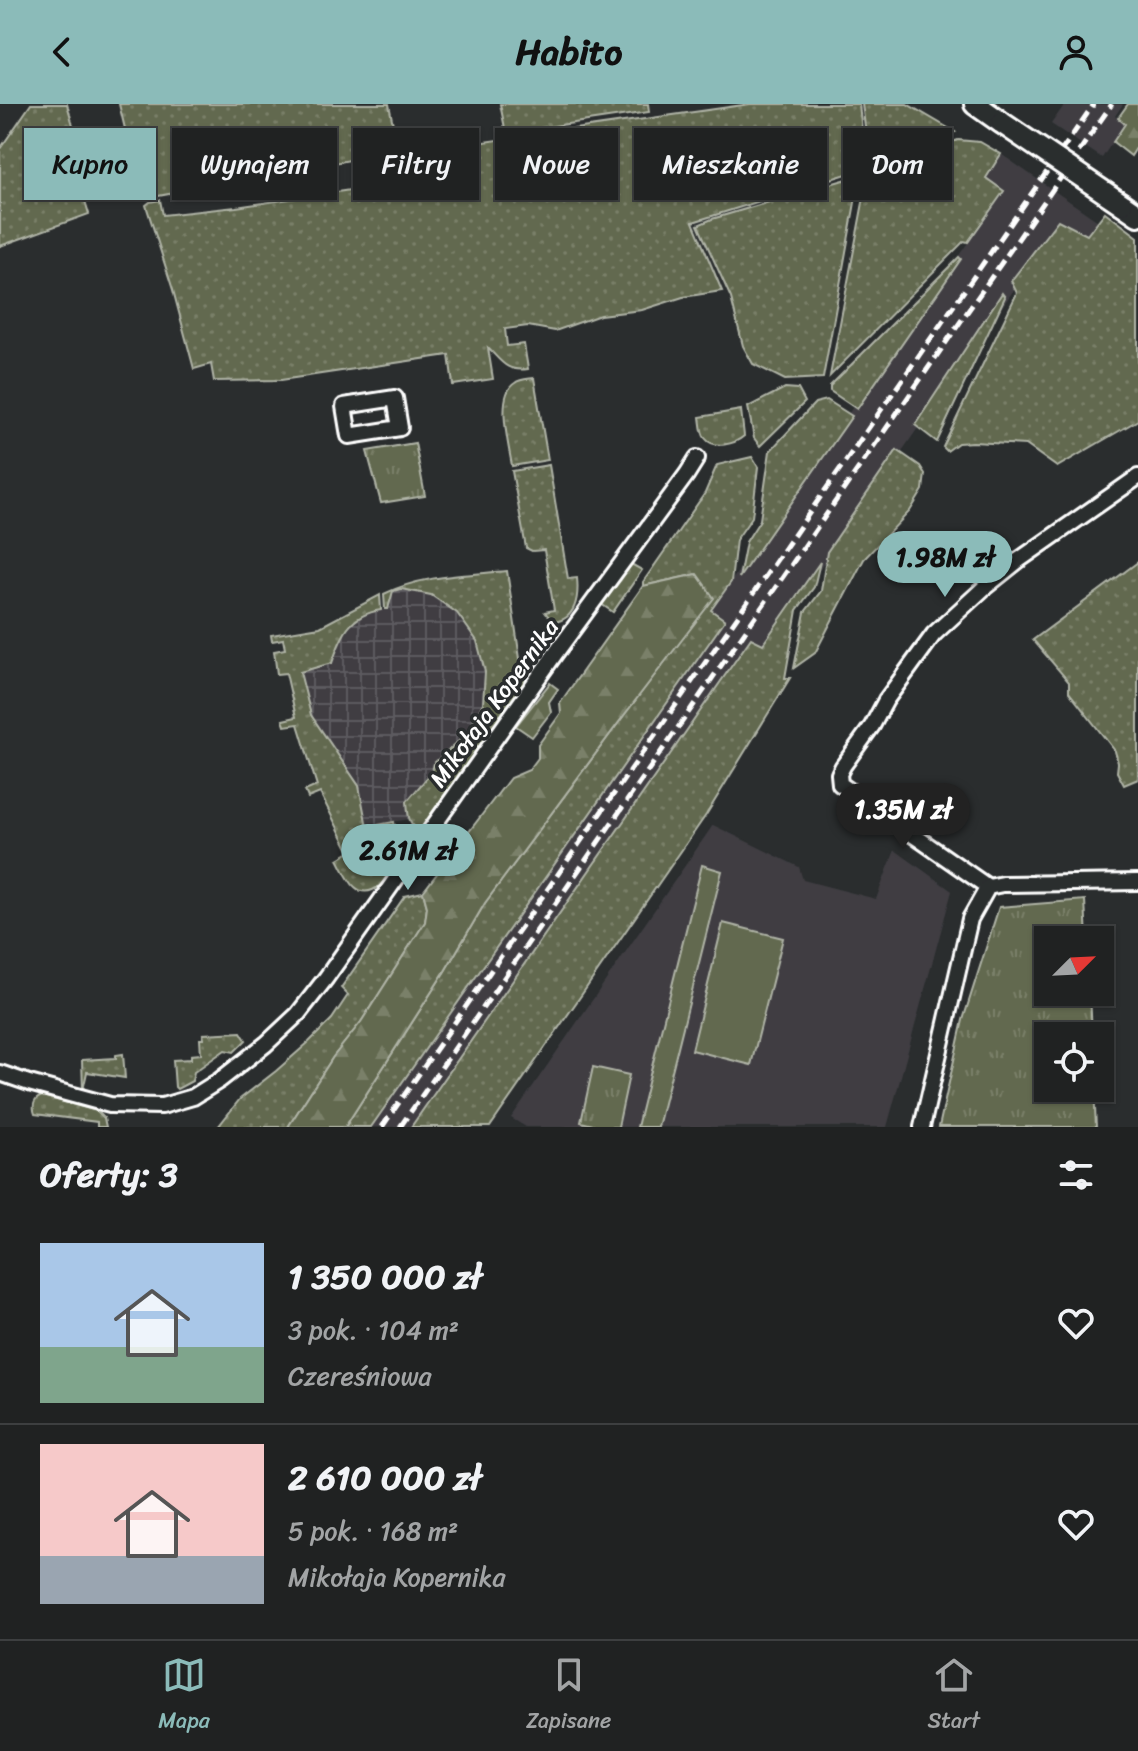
<!DOCTYPE html>
<html lang="pl">
<head>
<meta charset="utf-8">
<style>
  :root { --surface:#202222; --page:#282a2a; --text:#f1f3f6; --muted:#a2a4a5; --line:#3d3f40; --accent:#8bbbb9 }
  body { margin:0; font-family:Sriracha,sans-serif; background:var(--page); color:var(--text); height:100vh; display:flex; flex-direction:column; font-size:30px; white-space:nowrap }
  * { box-sizing:border-box; margin:0 }
  p { font-size:26px; color:var(--muted) }
  .icon { flex:none; width:44px; height:44px; fill:none; stroke:currentColor; stroke-width:2; stroke-linecap:round; stroke-linejoin:round }
  .map { position:relative; height:1023px; overflow:hidden }
  .details { display:flex; flex-direction:column; background:var(--surface); flex:1 }
  .details>* { flex:none }
  .guide { position:absolute; left:24px; top:24px; width:1090px; height:72px; display:flex; gap:16px }
  .needle { width:52px; rotate:66deg }
  .controls { position:absolute; left:1034px; top:822px; display:grid; gap:16px }
  .controls a { display:grid; place-items:center; width:80px; height:80px; border-radius:0px; background:var(--surface); box-shadow:0 2px 6px #0004,0 0 0 2px var(--line); font-size:40px }
  .price { position:absolute; translate:-50% -68px; padding:0 18px; border-radius:28px; background:var(--accent); color:#111; font-size:26px; line-height:52px; filter:drop-shadow(0 2px 4px #0008) }
  .price::after { content:''; position:absolute; left:50%; top:48px; width:24px; height:18px; margin-left:-12px; background:inherit; clip-path:polygon(0 0,100% 0,50% 100%) }
  .price.current { background:#222; color:#fff }
  ul { padding:0; list-style:none }
  li { display:flex; align-items:center; gap:24px; height:200px; padding:0 40px }
  li+li { border-top:2px solid var(--line) }
  li span { display:grid; place-items:center; flex:none; width:224px; height:160px; border-radius:0px; color:#555 }
  li>.icon { margin-inline-start:auto }
  span .icon { width:96px; height:96px; fill:#fffc; stroke-width:1 }
  li b { font-size:34px }
  h2 { display:flex; justify-content:space-between; align-items:center; height:96px; padding:0 40px; font-size:34px }
  .tag { padding:0 28px; border-radius:0px; background:var(--surface); box-shadow:0 2px 6px #0004,0 0 0 2px var(--line); font-size:28px; line-height:72px }
  .tag.current { background:var(--accent); color:#111 }
  header { display:flex; justify-content:space-between; align-items:center; height:104px; padding:0 40px; background:var(--accent); color:#111; font-size:36px; font-weight:800 }
  .dock { display:flex; justify-content:space-around; align-items:center; height:112px; border-top:2px solid var(--line); background:var(--surface); font-size:22px; color:var(--muted) }
  .dock a { display:grid; justify-items:center; gap:4px }
  .dock .current { color:var(--accent) }
  .map>svg:first-child { display:block }
  .built { fill:#3f3d42 }
  .industrial { fill:url(#industrial-grid) }
  .grass { fill:url(#grass-dots); stroke:#b0b4a7; stroke-width:2 }
  .forest { fill:url(#forest-firs); stroke:#b0b4a7; stroke-width:2 }
  .park { fill:url(#park-tufts); stroke:#b0b4a7; stroke-width:2 }
  .pitch { fill:#62694f; stroke:#b0b4a7; stroke-width:2 }
  .lines { fill:none; stroke-linecap:round; stroke-linejoin:round }
  .street-casing { stroke:#fff; stroke-width:20 }
  .secondary-casing { stroke:#fff; stroke-width:26 }
  .street { stroke:#2a2d2e; stroke-width:14 }
  .secondary { stroke:#2a2d2e; stroke-width:20 }
  .rail { stroke:#fff; stroke-width:5; stroke-dasharray:12 6; stroke-linecap:butt }
  .secondary-bridge-casing { stroke:#fff; stroke-width:26; stroke-linecap:butt }
  .secondary-bridge { stroke:#2a2d2e; stroke-width:20 }
  .labels { text-anchor:middle; stroke-width:7; stroke-linejoin:round; paint-order:stroke }
  .street-label { font-size:24px; fill:#fff; stroke:#2a2d2e }
</style>
</head>
<body>
<header><svg class="icon" aria-label="back" viewBox="0 0 24 24"><path d="M15 5l-7 7 7 7"/></svg>Habito<svg class="icon" aria-label="person" viewBox="0 0 24 24"><circle cx="12" cy="8" r="4"/><path d="M4 21q1-7 8-7t8 7"/></svg></header>
<div class="map">
<svg width="1138" height="1023" viewBox="0 0 1138 1023">
  <defs>
    <pattern id="industrial-grid" width="8" height="8" patternUnits="userSpaceOnUse" patternTransform="scale(2)"><rect width="8" height="8" fill="#3f3d42"/><path d="M0 4h8M4 0v8" fill="none" stroke="#5c5a5e"/></pattern>
    <pattern id="grass-dots" width="8" height="8" patternUnits="userSpaceOnUse" patternTransform="scale(2)"><rect width="8" height="8" fill="#62694f"/><path d="M2 2h.1M6 6h.1" fill="none" stroke="#7a8069" stroke-width="1.8" stroke-linecap="round"/></pattern>
    <pattern id="forest-firs" width="22" height="20" patternUnits="userSpaceOnUse" patternTransform="scale(2)"><rect width="22" height="20" fill="#62694f"/><path d="M5 1l3.5 6h-7zM16 11l3.5 6h-7z" fill="#7a8069"/></pattern>
    <pattern id="park-tufts" width="24" height="20" patternUnits="userSpaceOnUse" patternTransform="scale(2)"><rect width="24" height="20" fill="#62694f"/><path d="M3 7l-1-3M5 7V3M7 7l1-3M15 17l-1-3M17 17v-4M19 17l1-3" fill="none" stroke="#7a8069"/></pattern>
  </defs>
  <rect width="100%" height="100%" fill="#2a2d2e"/>
  <filter id="ink" filterUnits="userSpaceOnUse"><feTurbulence type="fractalNoise" baseFrequency=".0125" numOctaves="2"/><feDisplacementMap in="SourceGraphic" scale="16" xChannelSelector="R" yChannelSelector="G"/><feConvolveMatrix kernelMatrix="1 2 1 2 8 2 1 2 1" color-interpolation-filters="sRGB"/></filter>
  <g filter="url(#ink)">
    <g class="built">
      <path d="M1065 0H1123L1115 12 1125 19 1102 54 1051 20Z"/>
      <path d="M1001 50 1098 117 1088 131 1061 118 766 543 751 534 411 1023H371L725 516 711 506 1004 87 986 74Z"/>
      <path d="M713 721 799 763 803 776 876 795 895 746 952 787 887 1023H526L511 1014Z"/>
    </g>
    <path class="industrial" d="M401 485 431 491 457 509 477 537 485 568 483 599 469 628 434 659 432 668 407 697 409 715 367 723 359 682 311 611 300 568 332 559 340 537 354 517 367 508 388 505 393 487Z"/>
    <g class="grass">
      <path d="M31 0H67L87 71 78 74 89 110 0 142V45Z"/>
      <path d="M119 0H389L398 47 142 95Z"/>
      <path d="M500 0H648L649 8 506 29Z"/>
      <path d="M750 0H859L866 64 693 118 722 187 683 193 642 206 600 211 555 227 528 222 505 225 507 242 524 240 528 265C506 268 502 258 488 244L493 275 453 281 449 251 281 276 214 277 211 260 194 265 173 186 146 101 150 98 160 96 163 111 236 103 357 85 401 84 460 75 455 42Z"/>
      <path d="M862 0H907L955 28 870 59Z"/>
      <path d="M958 36 980 38 1001 50 986 74 1004 87 968 138 964 137 830 272 869 67Z"/>
      <path d="M857 72 858 82 823 274 785 276 753 260 743 242 731 194 698 121 712 115Z"/>
      <path d="M1105 108 1138 133V316L1057 363 1026 341 973 338 958 339 947 347 943 343 1017 189 1011 177 1058 116 1087 131Z"/>
      <path d="M959 153 961 155 857 305 830 287V282Z"/>
      <path d="M1002 189 1005 193 937 338 915 321Z"/>
      <path d="M534 274 548 356 512 362C509 342 495 291 515 279 520 275 528 275 534 274Z"/>
      <path d="M785 284 798 285 805 298 760 342 754 334 748 303Z"/>
      <path d="M827 296 852 312 739 474 746 438 760 416 770 347 815 299Z"/>
      <path d="M741 306 744 332C735 340 714 346 705 334 701 329 701 319 700 313Z"/>
      <path d="M897 346 920 362 925 370 923 386 910 407 864 455 815 549 794 564 805 508 821 487 827 448Z"/>
      <path d="M752 353 758 363 752 413 736 436 731 478 711 506 725 516 371 1023H345L445 867 485 799 625 610 713 494 696 470 643 482V478L705 389 717 361Z"/>
      <path d="M549 361 568 475 577 474C579 493 576 516 553 518L545 508 554 506 544 446 532 447 526 444 512 367Z"/>
      <path d="M820 458 814 483 797 506 785 574H790L706 711 490 1023H411L751 534 763 540Z"/>
      <path d="M1138 458V675L1124 681 1117 668 1118 659 1115 647 1069 588V578L1033 536Z"/>
      <path d="M631 460 642 466 613 508 601 500Z"/>
      <path d="M507 467 520 555 528 554 529 562 525 567 530 572 421 725C408 724 408 709 407 697L432 668 434 659 469 628 483 599 485 568 477 537 457 509 431 491 401 485 393 487 388 505H385L384 490C421 471 466 471 507 467Z"/>
      <path d="M380 491 381 506C349 511 342 531 332 559L300 568 311 611 359 682 367 723 394 718C396 730 402 745 398 757 393 771 371 798 355 783 348 777 343 764 338 755L350 748 320 689 308 694 305 687 317 682 298 620 285 622 283 616 296 613 286 569 277 570 274 547 285 545 283 535 272 537 271 531 320 523Z"/>
      <path d="M423 788 427 803 425 818 361 918 333 953 288 1023H218L240 995 276 967 309 938 332 915 348 891 341 884 405 792Z"/>
      <path d="M241 928 246 936 234 948 225 946 194 968 192 977 177 985 175 983 173 956 191 955V951L201 950 200 935H204L203 930Z"/>
      <path d="M123 950 125 974 87 968 83 986 82 956 116 954V951Z"/>
      <path d="M42 992 97 1007 104 1014 106 1023H97V1018L35 1010C32 1002 34 995 42 992Z"/>
    </g>
    <g class="forest">
      <path d="M1128 0H1138V41L1131 52 1113 38 1125 20 1118 14Z"/>
      <path d="M697 470 714 494 625 610 485 799 445 867 345 1023H288L333 953 361 918 425 818 427 803 423 788 510 674 529 666 538 654V641L561 609 560 599 643 482Z"/>
      <path d="M550 579 558 585 549 598 551 608 532 633 516 622Z"/>
    </g>
    <g class="park">
      <path d="M415 339 425 392 381 399 367 347Z"/>
      <path d="M1085 796 1087 836H1048V888H1090L1092 932H1048V984H1094L1096 1023H939L963 916 999 803Z"/>
      <path d="M593 963 629 971 618 1023H601L581 1018Z"/>
    </g>
    <g class="pitch">
      <path d="M702 761 722 767 658 1023H637Z"/>
      <path d="M723 819 783 834 751 961 692 946Z"/>
    </g>
    <g class="lines">
      <g class="street-casing">
        <g id="street">
          <path d="M395 294 400 324 349 332 344 302Z"/>
          <path d="M988 783 840 680 839 670 843 662 872 622 886 596 934 530 984 484 1019 456 1138 373"/>
          <path d="M0 969 29 979 110 1001 162 1002 193 993 220 976 266 940 298 910 326 874 555 550 687 370 697 354"/>
          <path d="M922 1023 970 815 988 783 1003 780 1138 778"/>
        </g>
      </g>
      <g class="secondary-casing">
        <g id="secondary">
          <path d="M975 0 1002 19"/>
          <path d="M1122 100 1138 111"/>
        </g>
      </g>
      <use href="#street" class="street"/>
      <use href="#secondary" class="secondary"/>
      <g class="rail">
        <path d="M382 1023 1094 0"/>
        <path d="M400 1023 1112 0"/>
      </g>
      <g class="secondary-bridge-casing">
        <path id="secondary-bridge" d="M1002 19 1122 100"/>
      </g>
      <use href="#secondary-bridge" class="secondary-bridge"/>
    </g>
  </g>
  <g class="labels">
    <g class="street-label">
      <text transform="translate(494 599) rotate(-54)" y="8">Mikołaja Kopernika</text>
    </g>
  </g>
</svg>
<div class="controls">
<a><svg class="needle" viewBox="-14 -14 28 28"><path d="M0-13l5 13h-10z" fill="#e53935"/><path d="M0 13l5-13h-10z" fill="#a2a4a5"/></svg></a>
<a><svg class="icon" aria-label="locate" viewBox="0 0 24 24"><circle cx="12" cy="12" r="6"/><path d="M12 2v4M12 18v4M2 12h4M18 12h4"/></svg></a>
</div>
<b class="price" style="left:945px;top:495px">1.98M zł</b>
<b class="price current" style="left:903px;top:747px">1.35M zł</b>
<b class="price" style="left:408px;top:788px">2.61M zł</b>
<div class="guide">
<a class="tag current">Kupno</a>
<a class="tag">Wynajem</a>
<a class="tag">Filtry</a>
<a class="tag">Nowe</a>
<a class="tag">Mieszkanie</a>
<a class="tag">Dom</a>
</div>
</div>
<section class="details">
<h2>Oferty: 3<svg class="icon" aria-label="filters" viewBox="0 0 24 24"><path d="M4 7h16M4 17h16"/><circle cx="9" cy="7" r="2"/><circle cx="15" cy="17" r="2"/></svg></h2>
<ul>
<li><span style="background:linear-gradient(#a9c7e8 65%,#7fa58c 0)"><svg class="icon" aria-label="home" viewBox="0 0 24 24"><path d="M3 11l9-7 9 7M6 9v11h12V9"/></svg></span><div><b>1 350 000 zł</b><p>3 pok. · 104 m²</p><p>Czereśniowa</p></div><svg class="icon" aria-label="heart" viewBox="0 0 24 24"><path d="M12 20l-8-8c-3-5 5-10 8-4 3-6 11-1 8 4z"/></svg></li>
<li><span style="background:linear-gradient(#f6c9c9 70%,#9aa5b1 0)"><svg class="icon" aria-label="home" viewBox="0 0 24 24"><path d="M3 11l9-7 9 7M6 9v11h12V9"/></svg></span><div><b>2 610 000 zł</b><p>5 pok. · 168 m²</p><p>Mikołaja Kopernika</p></div><svg class="icon" aria-label="heart" viewBox="0 0 24 24"><path d="M12 20l-8-8c-3-5 5-10 8-4 3-6 11-1 8 4z"/></svg></li>
</ul>
</section>
<nav class="dock">
<a class="current"><svg class="icon" aria-label="map" viewBox="0 0 24 24"><path d="M3 6l6-2 6 2 6-2v14l-6 2-6-2-6 2zM9 4v14M15 6v14"/></svg>Mapa</a>
<a><svg class="icon" aria-label="saved" viewBox="0 0 24 24"><path d="M7 4h10v16l-5-4-5 4z"/></svg>Zapisane</a>
<a><svg class="icon" aria-label="home" viewBox="0 0 24 24"><path d="M3 11l9-7 9 7M6 9v11h12V9"/></svg>Start</a>
</nav>
</body>
</html>
